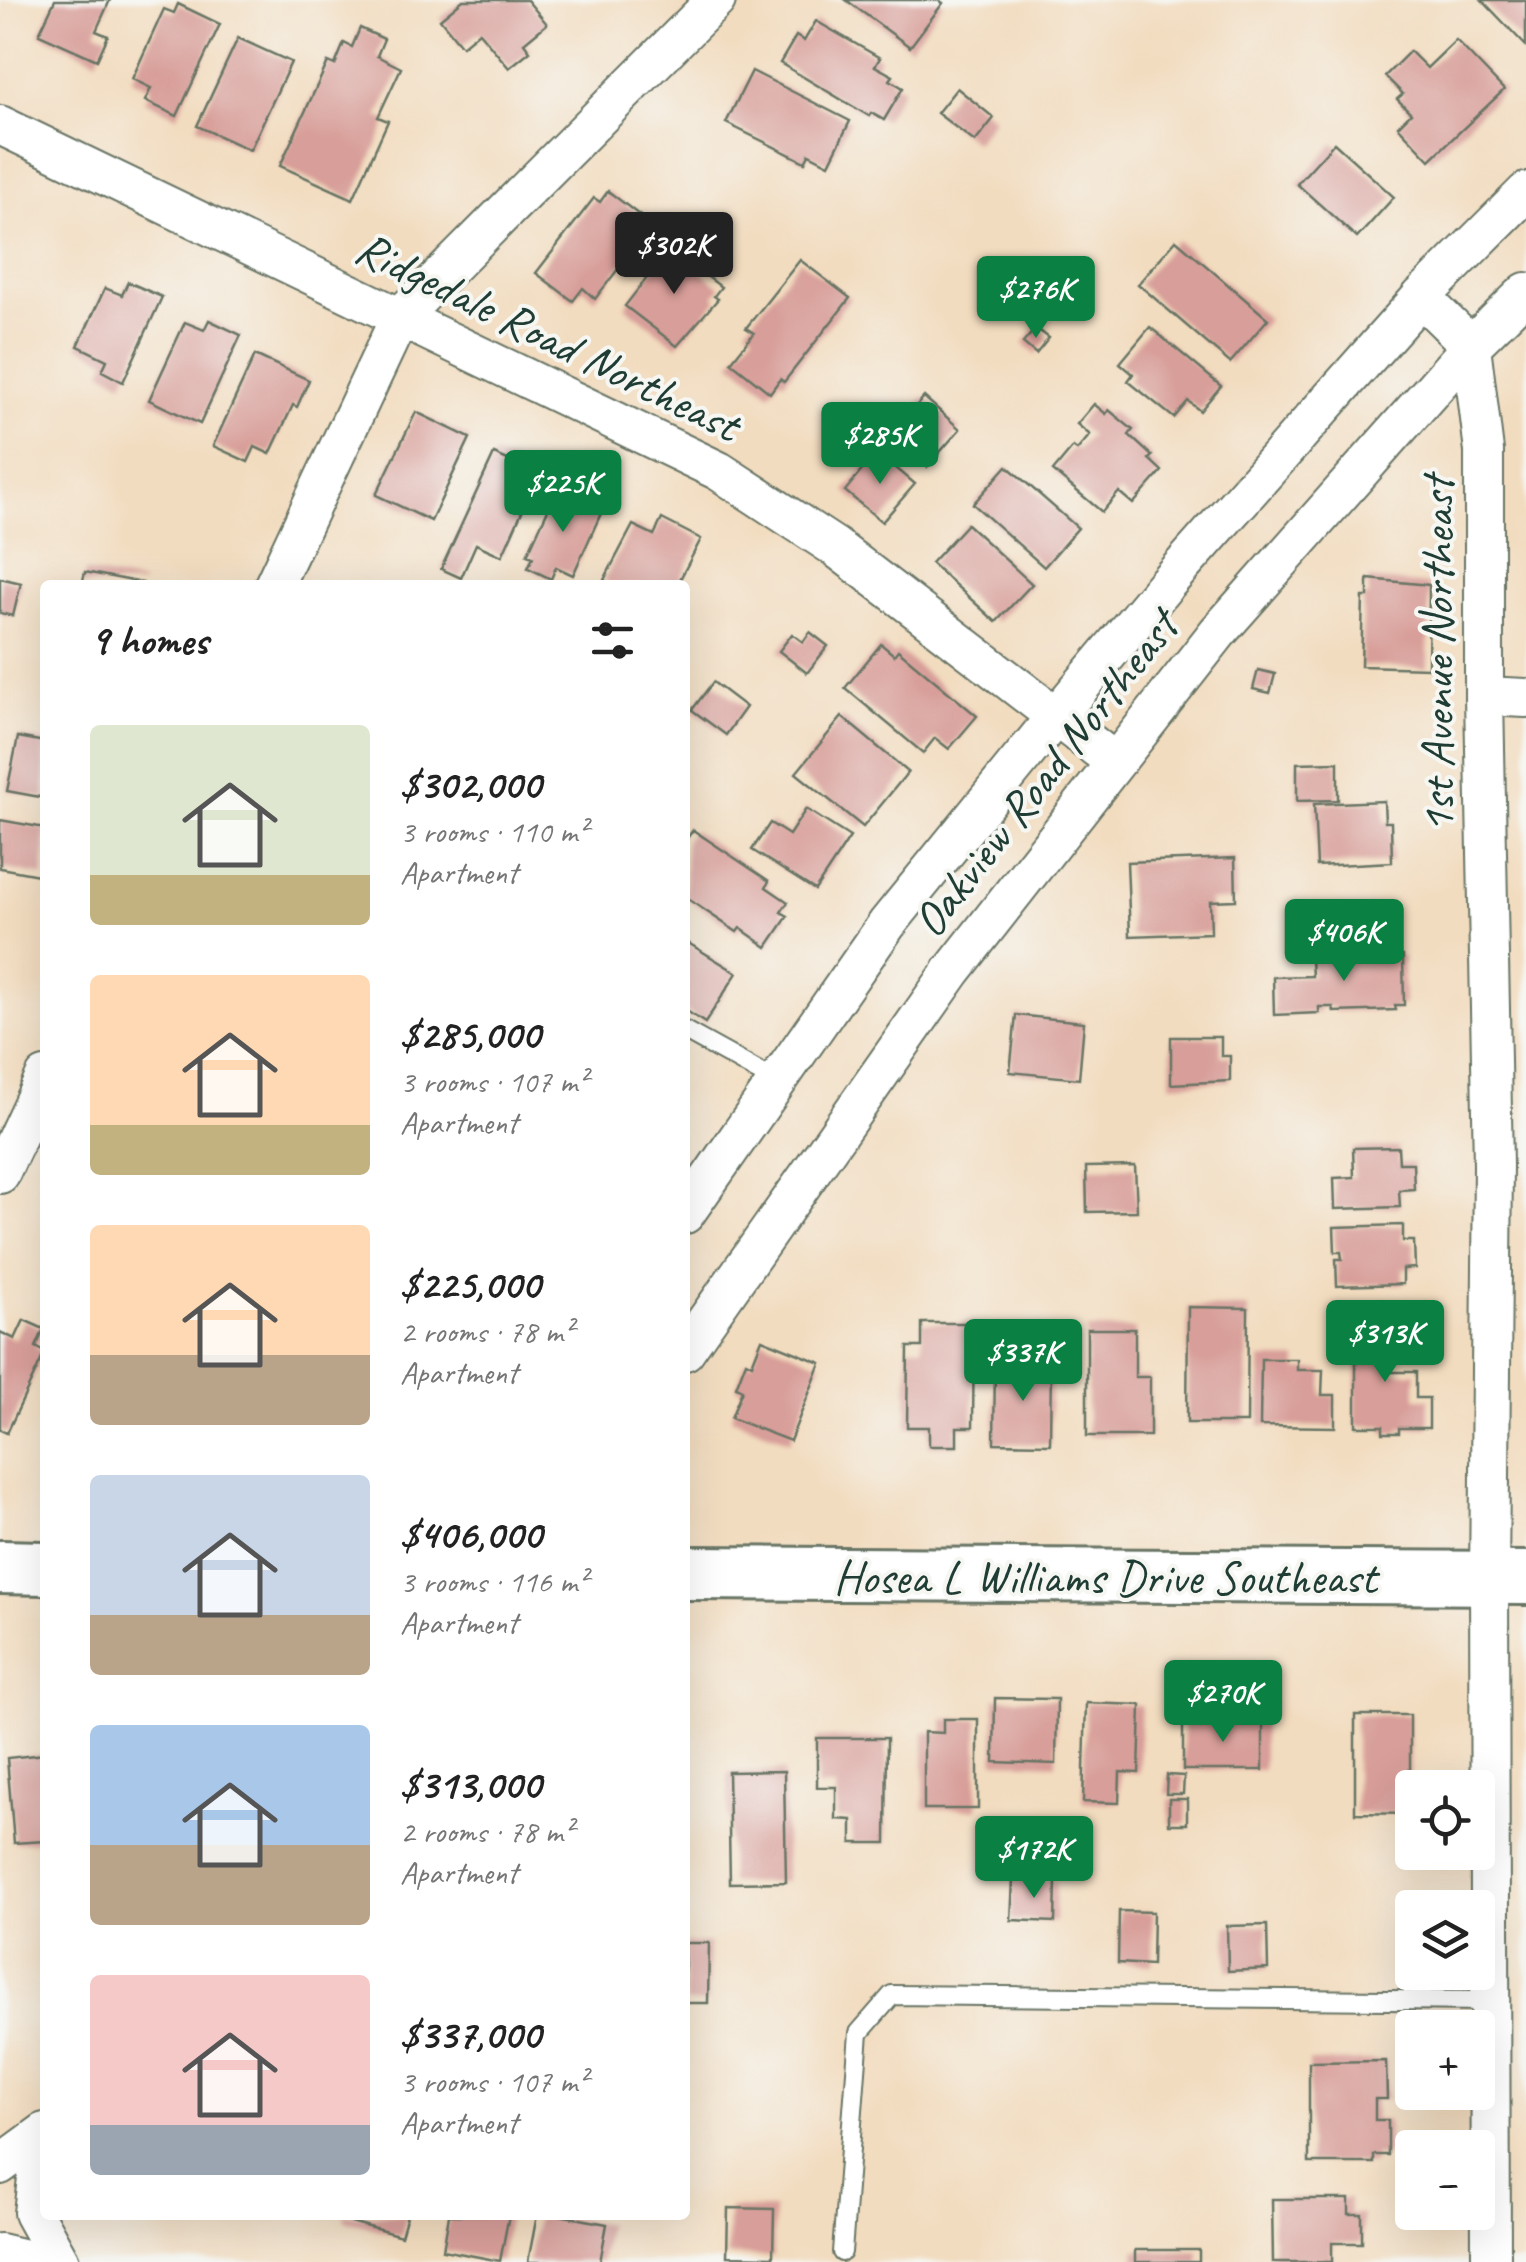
<!DOCTYPE html>
<html lang="en">
<head>
<meta charset="utf-8">
<style>
  :root { --surface:#fff; --page:#f2f2f2; --text:#222; --muted:#767676; --accent:#0b8043 }
  body { margin:0; font-family:Caveat,sans-serif; background:var(--page); color:var(--text); height:100vh; display:flex; flex-direction:column; font-size:38px; white-space:nowrap }
  * { box-sizing:border-box; margin:0 }
  p { font-size:32px; color:var(--muted) }
  .icon { flex:none; width:55px; height:55px; fill:none; stroke:currentColor; stroke-width:2; stroke-linecap:round; stroke-linejoin:round }
  .map { position:relative; flex:1; overflow:hidden }
  .panel { position:absolute; left:40px; top:580px; width:650px; height:1640px; display:flex; flex-direction:column; background:var(--surface); border-radius:10px; box-shadow:0 10px 40px #0002 }
  .panel>* { flex:none }
  .controls { position:absolute; left:1395px; top:1770px; display:grid; gap:20px }
  .controls a { display:grid; place-items:center; width:100px; height:100px; border-radius:10px; background:var(--surface); box-shadow:0 10px 40px #0002; font-size:50px }
  .price { position:absolute; translate:-50% -85px; padding:0 22px; border-radius:10px; background:var(--accent); color:#fff; font-size:32px; line-height:65px; filter:drop-shadow(0 2px 5px #0008) }
  .price::after { content:''; position:absolute; left:50%; top:60px; width:30px; height:22px; margin-left:-15px; background:inherit; clip-path:polygon(0 0,100% 0,50% 100%) }
  .price.on { background:#222; color:#fff }
  ul { padding:0; list-style:none }
  li { display:flex; align-items:center; gap:30px; height:250px; padding:0 50px }
  li span { display:grid; place-items:center; flex:none; width:280px; height:200px; border-radius:10px; color:#555 }
  li>.icon { margin-inline-start:auto }
  span .icon { width:120px; height:120px; fill:#fffc; stroke-width:1 }
  li b { font-size:42px }
  h2 { display:flex; justify-content:space-between; align-items:center; height:120px; padding:0 50px; font-size:42px }
  .map>svg:first-child { display:block }
  .building { fill:#d89e99 }
  .lines { fill:none; stroke-linecap:round; stroke-linejoin:round }
  .lane-casing { stroke:#697565; stroke-width:22 }
  .street-casing { stroke:#697565; stroke-width:42 }
  .secondary-casing { stroke:#697565; stroke-width:58 }
  .lane { stroke:#fff; stroke-width:18 }
  .street { stroke:#fff; stroke-width:38 }
  .secondary { stroke:#fff; stroke-width:52 }
  .labels { text-anchor:middle; stroke-width:8; stroke-linejoin:round; paint-order:stroke }
  .street-label { font-size:48px; fill:#1f3d34; stroke:#f6f6f2 }
</style>
</head>
<body>
<div class="map">
<svg width="1526" height="2262" viewBox="0 0 1526 2262">
  <rect width="100%" height="100%" fill="#f6f6f2"/>
  <filter id="ink" filterUnits="userSpaceOnUse"><feTurbulence type="fractalNoise" baseFrequency=".01" numOctaves="2"/><feDisplacementMap in="SourceGraphic" scale="20" xChannelSelector="R" yChannelSelector="G"/><feConvolveMatrix kernelMatrix="1 2 1 2 8 2 1 2 1" color-interpolation-filters="sRGB"/></filter>
  <filter id="wash" filterUnits="userSpaceOnUse"><feTurbulence type="fractalNoise" baseFrequency=".0048" numOctaves="4" result="noise"/><feDisplacementMap in="SourceGraphic" scale="40" xChannelSelector="R" yChannelSelector="G"/><feGaussianBlur stdDeviation="2.25" result="paint"/><feColorMatrix in="noise" values="0 0 0 0 0 0 0 0 0 0 0 0 0 0 0 0 0 1.4 0 .05"/><feComposite in="paint" operator="in"/></filter>
  <g filter="url(#wash)">
    <rect width="100%" height="100%" fill="#f2dcbf"/>
    <g id="blocks">
      <g class="building">
        <path d="M55 0H110L96 31 108 36 97 60 39 34Z"/>
        <path d="M463 0H527L547 24 524 43 530 51 509 68 479 32 462 46 440 19Z"/>
        <path d="M846 0H939L943 3 910 47Z"/>
        <path d="M1482 0H1526V46Z"/>
        <path d="M178 4 220 24 177 116 145 101 151 88 132 79 164 9 174 13Z"/>
        <path d="M816 21 880 58 875 66 893 76 890 80 903 88 884 120 871 113 869 116 780 63 796 36 804 41Z"/>
        <path d="M360 28 384 39 377 56 401 68 378 117 388 121 353 199 280 166 328 62 335 65 344 43 352 47Z"/>
        <path d="M238 38 291 62 250 150 197 126Z"/>
        <path d="M1456 40 1504 90 1430 160 1398 126 1411 113 1397 99 1403 94 1385 76 1410 51 1427 68Z"/>
        <path d="M752 71 850 121 829 164 809 154 805 162 726 123Z"/>
        <path d="M957 88 994 118 975 142 937 113Z"/>
        <path d="M1334 143 1394 197 1357 238 1297 184Z"/>
        <path d="M608 191 652 225 595 299 583 288 573 301 536 273 594 198 600 202Z"/>
        <path d="M1176 240 1268 319 1230 363 1138 284Z"/>
        <path d="M670 248 721 287 714 296 718 299 677 346 625 306Z"/>
        <path d="M800 260 850 298 784 382 780 379 770 393 731 362 754 333 746 328Z"/>
        <path d="M128 282 162 297 123 382 102 371 107 360 78 346 105 288 122 295Z"/>
        <path d="M209 320 241 335 200 424 149 400 185 322 204 330Z"/>
        <path d="M1150 327 1221 386 1200 411 1188 401 1174 418 1128 381 1133 374 1120 363Z"/>
        <path d="M1036 328 1049 338 1036 354 1023 343Z"/>
        <path d="M255 355 309 380 297 407 293 405 270 454 255 447 248 462 213 446Z"/>
        <path d="M924 397 960 429 927 467 891 435Z"/>
        <path d="M1094 404 1106 414 1109 410 1133 430 1129 435 1152 456 1149 459 1162 471 1133 504 1119 492 1102 512 1053 471 1073 447 1077 450 1090 435 1077 424Z"/>
        <path d="M416 412 470 438 431 521 376 495Z"/>
        <path d="M877 452 915 484 882 522 845 491Z"/>
        <path d="M494 454 517 464 515 471 536 480 502 556 476 544 461 578 441 569Z"/>
        <path d="M1007 466 1078 528 1044 567 973 504Z"/>
        <path d="M557 490 602 511 573 575 556 567 551 579 528 568 533 557 527 555Z"/>
        <path d="M662 519 701 539 677 585H613L604 580 633 525 654 535Z"/>
        <path d="M967 524 1032 584 996 622 931 563Z"/>
        <path d="M85 572 143 583V585H82Z"/>
        <path d="M0 578 21 583 13 616 0 613Z"/>
        <path d="M1368 579 1429 585 1428 668 1361 666 1363 597H1368Z"/>
        <path d="M810 632 828 646 807 673 779 651 792 634 803 642Z"/>
        <path d="M881 644 894 655 898 650 977 716 949 749 935 738 923 753 845 688Z"/>
        <path d="M1258 670 1275 674 1270 693 1253 689Z"/>
        <path d="M713 682 746 707 726 735 692 710Z"/>
        <path d="M842 717 908 772 863 827 796 773Z"/>
        <path d="M18 737 45 742V798L7 791Z"/>
        <path d="M1338 762V800L1297 801V763Z"/>
        <path d="M1384 801 1385 822H1391L1392 862 1317 866 1314 804Z"/>
        <path d="M806 809 850 837 815 890 752 850 770 823 789 835Z"/>
        <path d="M0 820 45 828 44 876 0 868Z"/>
        <path d="M693 830 769 881 766 887 788 902 781 912 788 916 767 947 740 928 737 932 685 897V841Z"/>
        <path d="M1235 858 1236 900 1210 901 1211 933 1130 936 1127 862Z"/>
        <path d="M685 941 737 973 705 1023 685 1010Z"/>
        <path d="M1394 949 1395 956H1403L1404 1005H1395L1396 1010 1334 1012 1333 1007H1319V1013L1274 1015 1273 977 1312 976 1311 959 1332 958V951Z"/>
        <path d="M1016 1015 1084 1022 1079 1079 1010 1072Z"/>
        <path d="M1171 1037H1221V1056H1230V1081L1171 1084Z"/>
        <path d="M1398 1147 1399 1163H1413L1414 1189 1399 1190 1400 1207 1335 1209 1334 1178 1354 1177 1353 1148Z"/>
        <path d="M1135 1166 1137 1211 1087 1212 1086 1167Z"/>
        <path d="M1403 1225V1241H1414L1415 1268 1403 1269V1284L1337 1286 1336 1259H1342L1341 1252H1335L1334 1227Z"/>
        <path d="M1188 1307 1248 1308 1247 1423H1187Z"/>
        <rect x="1392" y="1307" width="18" height="20"/>
        <path d="M24 1320 44 1329 36 1347 45 1352 7 1433 0 1430V1332L15 1339Z"/>
        <path d="M922 1323H974L973 1427H957V1446H929V1427H907L908 1347H922Z"/>
        <path d="M1356 1324H1390V1372H1416V1398H1429V1428H1399V1433H1383V1426H1356Z"/>
        <path d="M1087 1329H1135V1377H1150V1436H1087Z"/>
        <path d="M762 1339 821 1363 790 1441 731 1418 742 1390 736 1387 746 1361 752 1364Z"/>
        <path d="M1261 1359H1297V1370H1323L1322 1395H1335V1427L1260 1426Z"/>
        <path d="M995 1363 1051 1364 1050 1444 994 1443Z"/>
        <path d="M995 1698 1057 1699 1056 1764 994 1762Z"/>
        <path d="M1086 1703 1141 1705 1139 1773 1120 1772 1119 1803 1083 1802Z"/>
        <path d="M1355 1715H1410V1814L1355 1813Z"/>
        <path d="M943 1719H978V1809H924V1732L943 1733Z"/>
        <path d="M1183 1720 1263 1721V1770H1183Z"/>
        <path d="M817 1738H887L886 1843H852V1820L836 1819V1787H817Z"/>
        <path d="M45 1754V1841L14 1843 7 1758Z"/>
        <path d="M784 1771 786 1882 730 1883 728 1772Z"/>
        <path d="M1167 1775 1184 1776 1183 1794H1166Z"/>
        <rect x="1169" y="1799" width="18" height="25"/>
        <path d="M1013 1880 1056 1882 1055 1922 1011 1920Z"/>
        <path d="M1119 1911 1153 1912 1152 1965 1118 1963Z"/>
        <path d="M1267 1925 1268 1969 1228 1971 1227 1926Z"/>
        <path d="M685 1943H709L708 2003H685Z"/>
        <path d="M1386 2061 1387 2099H1375V2120H1388V2155H1374V2163H1309V2062Z"/>
        <path d="M1272 2199H1349V2214H1362V2243H1332V2262H1273Z"/>
        <path d="M728 2208 774 2209 773 2257 727 2256Z"/>
        <path d="M345 2215H407L401 2236 344 2220Z"/>
        <path d="M449 2215H509L500 2261 443 2250Z"/>
        <path d="M537 2215H559L607 2224 600 2262H528Z"/>
        <rect x="1135" y="2250" width="64" height="12"/>
      </g>
    </g>
  </g>
  <g filter="url(#ink)">
    <use href="#blocks" fill-opacity="0" stroke="#697565" stroke-width="2.5"/>
    <g class="lines">
      <g class="lane-casing">
        <g id="lane">
          <path d="M685 1031 777 1082"/>
          <path d="M842 2252 859 2033 892 1995 1490 2001"/>
        </g>
      </g>
      <g class="street-casing">
        <g id="street">
          <path d="M0 125 719 471 835 547 1115 762"/>
          <path d="M1421 297 1471 346 1484 451V696L1493 1165 1489 1578 1491 2262"/>
          <path d="M274 585 400 317 716 0"/>
          <path d="M1484 696 1526 698"/>
          <path d="M0 1174 45 1077"/>
          <path d="M685 1214 887 924 1056 716 1167 583 1421 297 1526 192"/>
          <path d="M685 1351 952 971 1218 632 1471 346 1526 292"/>
          <path d="M42 2135 33 2213 60 2262"/>
          <path d="M0 2165 45 2132"/>
          <path d="M0 2253 38 2262"/>
        </g>
      </g>
      <g class="secondary-casing">
        <g id="secondary">
          <path d="M0 1567 45 1568"/>
          <path d="M685 1573 1526 1578"/>
        </g>
      </g>
      <use href="#lane" class="lane"/>
      <use href="#street" class="street"/>
      <use href="#secondary" class="secondary"/>
    </g>
  </g>
  <g class="labels">
    <g class="street-label">
      <text transform="translate(548 335) rotate(26)" y="17">Ridgedale Road Northeast</text>
      <text transform="translate(1436 655) rotate(-90)" y="17">1st Avenue Northeast</text>
      <text transform="translate(1044 773) rotate(-52)" y="17">Oakview Road Northeast</text>
      <text x="1105" y="1593">Hosea L Williams Drive Southeast</text>
    </g>
  </g>
</svg>
<div class="controls">
<a><svg class="icon" aria-label="locate" viewBox="0 0 24 24"><circle cx="12" cy="12" r="6"/><path d="M12 2v4M12 18v4M2 12h4M18 12h4"/></svg></a>
<a><svg class="icon" aria-label="layers" viewBox="0 0 24 24"><path d="M12 4l9 5-9 5-9-5zM3 14l9 5 9-5"/></svg></a>
<a>+</a>
<a>−</a>
</div>
<b class="price on" style="left:674px;top:297px">$302K</b>
<b class="price" style="left:1036px;top:341px">$276K</b>
<b class="price" style="left:880px;top:487px">$285K</b>
<b class="price" style="left:563px;top:535px">$225K</b>
<b class="price" style="left:1344px;top:984px">$406K</b>
<b class="price" style="left:1385px;top:1385px">$313K</b>
<b class="price" style="left:1023px;top:1404px">$337K</b>
<b class="price" style="left:1223px;top:1745px">$270K</b>
<b class="price" style="left:1034px;top:1901px">$172K</b>
<section class="panel">
<h2>9 homes<svg class="icon" aria-label="filters" viewBox="0 0 24 24"><path d="M4 7h16M4 17h16"/><circle cx="9" cy="7" r="2"/><circle cx="15" cy="17" r="2"/></svg></h2>
<ul>
<li><span style="background:linear-gradient(#dfe7d0 75%,#c2b280 0)"><svg class="icon" aria-label="home" viewBox="0 0 24 24"><path d="M3 11l9-7 9 7M6 9v11h12V9"/></svg></span><div><b>$302,000</b><p>3 rooms · 110 m²</p><p>Apartment</p></div></li>
<li><span style="background:linear-gradient(#ffd9b3 75%,#c2b280 0)"><svg class="icon" aria-label="home" viewBox="0 0 24 24"><path d="M3 11l9-7 9 7M6 9v11h12V9"/></svg></span><div><b>$285,000</b><p>3 rooms · 107 m²</p><p>Apartment</p></div></li>
<li><span style="background:linear-gradient(#ffd9b3 65%,#b9a48a 0)"><svg class="icon" aria-label="home" viewBox="0 0 24 24"><path d="M3 11l9-7 9 7M6 9v11h12V9"/></svg></span><div><b>$225,000</b><p>2 rooms · 78 m²</p><p>Apartment</p></div></li>
<li><span style="background:linear-gradient(#c9d6e8 70%,#b9a48a 0)"><svg class="icon" aria-label="home" viewBox="0 0 24 24"><path d="M3 11l9-7 9 7M6 9v11h12V9"/></svg></span><div><b>$406,000</b><p>3 rooms · 116 m²</p><p>Apartment</p></div></li>
<li><span style="background:linear-gradient(#a9c7e8 60%,#b9a48a 0)"><svg class="icon" aria-label="home" viewBox="0 0 24 24"><path d="M3 11l9-7 9 7M6 9v11h12V9"/></svg></span><div><b>$313,000</b><p>2 rooms · 78 m²</p><p>Apartment</p></div></li>
<li><span style="background:linear-gradient(#f6c9c9 75%,#9aa5b1 0)"><svg class="icon" aria-label="home" viewBox="0 0 24 24"><path d="M3 11l9-7 9 7M6 9v11h12V9"/></svg></span><div><b>$337,000</b><p>3 rooms · 107 m²</p><p>Apartment</p></div></li>
</ul>
</section>
</div>
</body>
</html>
